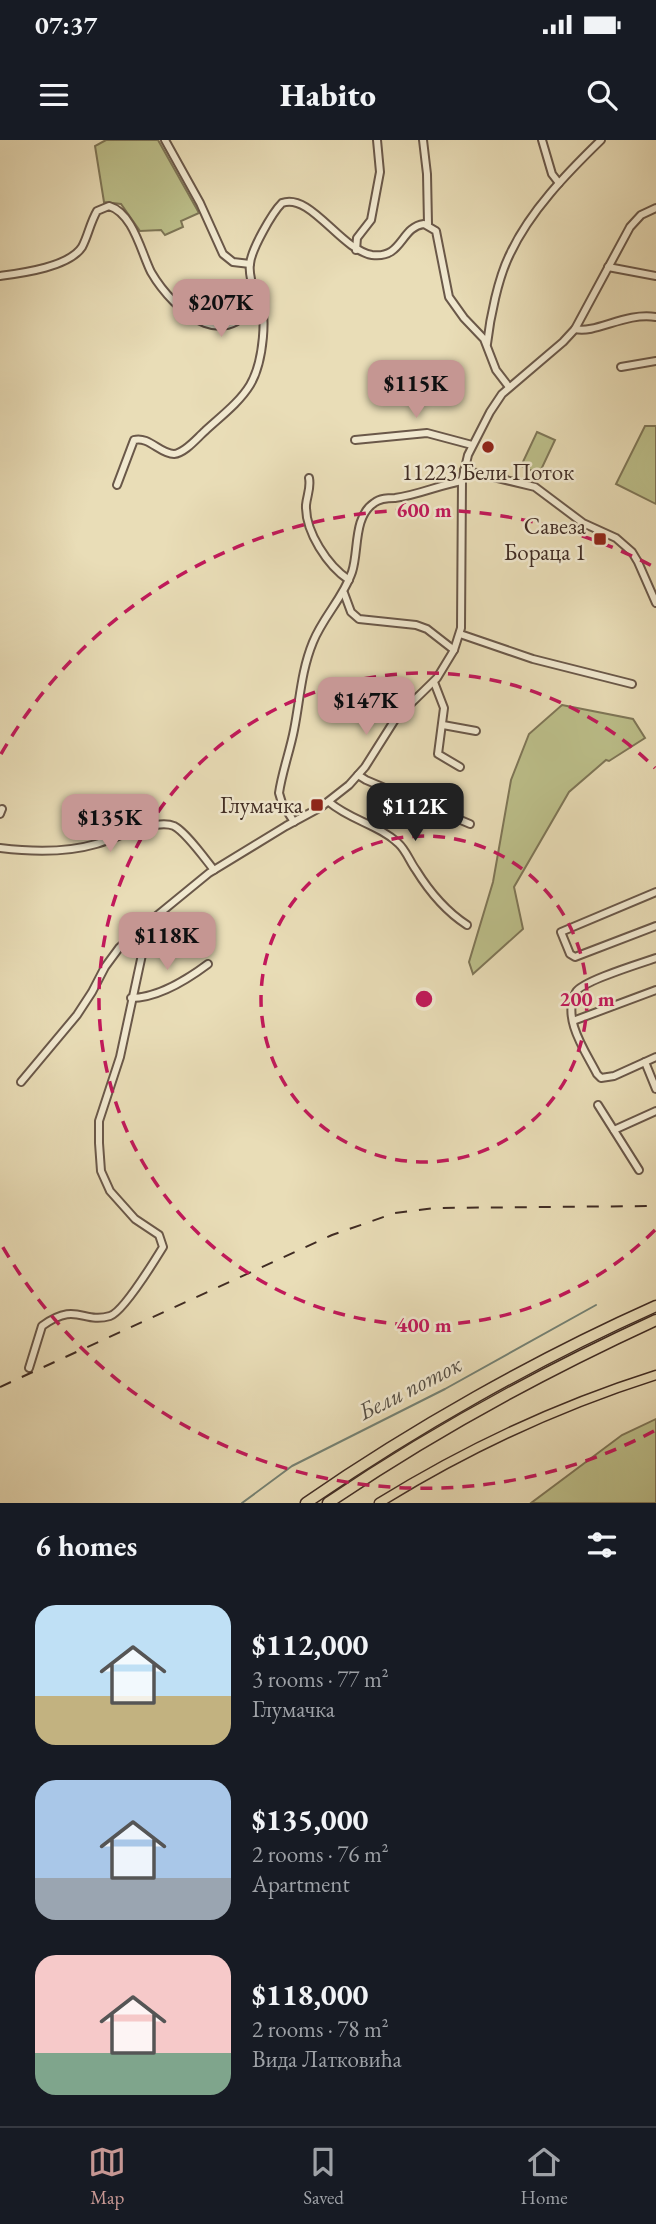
<!DOCTYPE html>
<html lang="en">
<head>
<meta charset="utf-8">
<style>
  :root { --surface:#171b24; --page:#242831; --text:#f1f3f6; --muted:#9ea1a6; --line:#363941; --accent:#c59692 }
  body { margin:0; font-family:"EB Garamond",serif; background:var(--page); color:var(--text); height:100vh; display:flex; flex-direction:column; font-size:26px; white-space:nowrap }
  * { box-sizing:border-box; margin:0 }
  p { font-size:23px; color:var(--muted) }
  .icon { flex:none; width:38px; height:38px; fill:none; stroke:currentColor; stroke-width:2; stroke-linecap:round; stroke-linejoin:round }
  .map { position:relative; height:1363px; overflow:hidden }
  .drawer { display:flex; flex-direction:column; background:var(--surface); flex:1 }
  .drawer>* { flex:none }
  .price { position:absolute; translate:-50% -60px; padding:0 16px; border-radius:14px; background:var(--accent); color:#111; font-size:23px; line-height:46px; filter:drop-shadow(0 2px 4px #0008) }
  .price::after { content:''; position:absolute; left:50%; top:42px; width:21px; height:16px; margin-left:-10px; background:inherit; clip-path:polygon(0 0,100% 0,50% 100%) }
  .price.on { background:#222; color:#fff }
  ul { padding:0; list-style:none }
  li { display:flex; align-items:center; gap:21px; height:175px; padding:0 35px }
  li span { display:grid; place-items:center; flex:none; width:196px; height:140px; border-radius:21px; color:#555 }
  li>.icon { margin-inline-start:auto }
  span .icon { width:84px; height:84px; fill:#fffc; stroke-width:1 }
  li b { font-size:30px }
  h2 { display:flex; justify-content:space-between; align-items:center; height:84px; padding:0 35px; font-size:30px }
  .status { display:flex; justify-content:space-between; align-items:center; height:49px; padding:0 35px; background:var(--surface); direction:ltr }
  .status svg { height:19px; fill:currentColor }
  header { display:flex; justify-content:space-between; align-items:center; height:91px; padding:0 35px; background:var(--surface); font-size:32px; font-weight:800 }
  .tabs { display:flex; justify-content:space-around; align-items:center; height:98px; border-top:2px solid var(--line); background:var(--surface); font-size:19px; color:var(--muted) }
  .tabs a { display:grid; justify-items:center; gap:4px }
  .tabs .on { color:var(--accent) }
  .map>svg:first-child { display:block }
  .green { fill:#bcbf8a; stroke:#7e7657; stroke-width:2 }
  .lines { fill:none; stroke-linecap:round; stroke-linejoin:round }
  .stream { stroke:#758274; stroke-width:2 }
  .minor-casing { stroke:#6a5849; stroke-width:10 }
  .major-casing { stroke:#402c24; stroke-width:11 }
  .highway-casing { stroke:#402c24; stroke-width:13 }
  .minor { stroke:#f1e9d0; stroke-width:6 }
  .major { stroke:#e9ddb7; stroke-width:8 }
  .highway { stroke:#e9ddb7; stroke-width:10 }
  .rail { stroke:#402c24; stroke-width:2; stroke-dasharray:12 12; stroke-linecap:butt }
  .ring { fill:none; stroke:#c2185b; stroke-width:3.5; stroke-dasharray:12 9 }
  .poi-dot { fill:#8f2418; stroke:#f1e9d0; stroke-width:2.5 }
  .labels { text-anchor:middle; stroke-width:5; stroke-linejoin:round; paint-order:stroke }
  .poi-label { font-size:23px; fill:#402c24; stroke:#f1e9d0; text-anchor:end }
  .water-label { font-size:24px; font-style:italic; fill:#565046; stroke:#f1e9d0 }
  .centre { fill:#c2185b; stroke:#f1e9d0; stroke-width:3.5 }
  .ring-label { font-size:21px; text-anchor:middle; font-weight:bold; fill:#c2185b; stroke:#f1e9d0; stroke-width:5; stroke-linejoin:round; paint-order:stroke }
</style>
</head>
<body>
<div class="status"><b>07:37</b><svg viewBox="0 0 49 12"><path d="M0 12V9h3v3zM5 12V6h3v6zM10 12V3h3v9zM15 12V0h3v12zM26 1h20v11H26zM47 4h2v5h-2z"/></svg></div>
<header><svg class="icon" aria-label="menu" viewBox="0 0 24 24"><path d="M4 6h16M4 12h16M4 18h16"/></svg>Habito<svg class="icon" aria-label="search" viewBox="0 0 24 24"><circle cx="10" cy="10" r="6"/><path d="M15 15l6 6"/></svg></header>
<div class="map">
<svg width="656" height="1363" viewBox="0 0 656 1363">
  <rect width="100%" height="100%" fill="#e9ddb7"/>
  <filter id="stains"><feTurbulence type="fractalNoise" baseFrequency=".00286" numOctaves="4"/><feColorMatrix values="0 0 0 0 .2 0 0 0 0 .09 0 0 0 0 .02 0 0 0 .5 -.17"/></filter>
  <radialGradient id="worn" r=".72"><stop offset=".6" stop-color="#630" stop-opacity="0"/><stop offset="1" stop-color="#630" stop-opacity=".3"/></radialGradient>
  <g class="green">
    <path d="M106 0H158L199 73 181 81 183 87 165 95 161 90 140 91 121 64 104 62 95 6Z"/>
    <path d="M645 286H656V364L616 344Z"/>
    <path d="M537 292 555 300 539 334 521 326Z"/>
    <path d="M562 565 633 579 645 598 609 621 606 620 569 652 514 747 523 789 473 834 469 822 493 742 511 640 529 594Z"/>
    <path d="M656 1279V1363H531L622 1295Z"/>
  </g>
  <g class="lines">
    <path class="stream" d="M242 1363 292 1326 445 1249 596 1165"/>
    <g class="minor-casing">
      <g id="minor">
        <path d="M165 0 200 63 223 114 233 122 250 124"/>
        <path d="M423 0 427 34 428 84"/>
        <path d="M542 0 552 34 559 43"/>
        <path d="M356 110 357 98 371 80 380 32 377 0"/>
        <path d="M608 127 656 136"/>
        <path d="M0 136C22 133 69 127 82 107 88 96 90 83 97 71L109 66C133 73 141 112 151 132 162 151 183 175 205 183 226 191 251 180 253 156 254 145 248 135 250 124 251 110 272 73 282 63 310 52 341 110 372 115 403 119 400 87 424 84L436 91 449 157 464 178 484 199 496 230 509 247"/>
        <path d="M575 189C596 194 625 172 656 177"/>
        <path d="M487 204C490 178 498 138 510 114 530 71 567 33 601 0"/>
        <path d="M621 227 656 221"/>
        <path d="M355 300 427 293 472 305"/>
        <path d="M464 330 535 347 583 383 616 398 632 412 638 422 656 463"/>
        <path d="M309 338C311 348 307 355 306 365 305 392 328 426 349 440"/>
        <path d="M117 345 134 300C149 296 160 314 174 314 185 313 197 298 205 291 220 277 239 263 250 245 263 223 269 173 257 150L253 149"/>
        <path d="M344 453 351 472 359 479 416 485 427 489 454 510"/>
        <path d="M460 494 533 519 632 544"/>
        <path d="M434 542 444 568 438 614 460 627"/>
        <path d="M443 585 476 591"/>
        <path d="M358 635 366 640 470 684"/>
        <path d="M329 662C350 680 379 685 398 703 406 710 410 722 416 730 429 751 447 772 467 785"/>
        <path d="M0 674 2 669"/>
        <path d="M294 682 282 663 279 653C282 632 290 611 294 590 300 560 301 531 313 502 323 477 343 458 352 432 359 411 353 377 374 363 380 358 388 358 395 358 418 355 439 345 462 341"/>
        <path d="M0 708C32 712 65 713 96 704 114 699 156 678 174 686 186 692 205 719 214 730"/>
        <path d="M656 752 561 792 570 814 575 817 656 786"/>
        <path d="M656 818C642 823 582 841 576 852 561 878 586 912 597 934L601 938 614 936 656 917"/>
        <path d="M131 858C157 858 188 839 208 824"/>
        <path d="M573 881 656 850"/>
        <path d="M645 922 656 949"/>
        <path d="M21 942 77 875 92 852 105 827 119 808 132 796 209 733 286 686 321 667 349 645 365 627 396 578 437 538 454 510 461 488 462 341 468 315 490 272 502 254 563 202 575 189 630 87 641 75 656 68"/>
        <path d="M598 965 639 1030"/>
        <path d="M614 990 656 971"/>
        <path d="M29 1228 42 1186C77 1161 82 1184 110 1176 123 1172 155 1120 163 1107L159 1095 135 1079 110 1051 101 1031 99 1003V981L120 917 146 796 142 788"/>
      </g>
    </g>
    <g class="major-casing">
      <path id="major" d="M379 1363C466 1309 558 1266 656 1235"/>
    </g>
    <g class="highway-casing">
      <g id="highway">
        <path d="M306 1363C413 1289 537 1219 656 1166"/>
        <path d="M328 1363C431 1293 543 1232 656 1180"/>
      </g>
    </g>
    <use href="#minor" class="minor"/>
    <use href="#major" class="major"/>
    <use href="#highway" class="highway"/>
    <path class="rail" d="M0 1247 332 1095 395 1073 434 1068 656 1066"/>
  </g>
  <g class="ring">
    <circle cx="424" cy="859" r="163"/>
    <path d="M655 1090A326 326 0 1 1 655 628"/>
    <path d="M654 1291A489 489 0 0 1 1 1104M1 614A489 489 0 0 1 654 427"/>
  </g>
  <g class="poi-dot">
    <circle cx="488" cy="307" r="7"/>
    <rect x="593" y="392" width="14" height="14" rx="3.5"/>
    <rect x="310" y="658" width="14" height="14" rx="3.5"/>
  </g>
  <g class="labels">
    <g class="poi-label">
      <text x="488" y="340" text-anchor="middle">11223 Бели Поток</text>
      <text x="586" y="394">Савеза<tspan x="586" dy="26">Бораца 1</tspan></text>
      <text x="303" y="673">Глумачка</text>
    </g>
    <g class="water-label">
      <text transform="translate(410 1248) rotate(-27)" y="8">Бели поток</text>
    </g>
  </g>
  <circle cx="424" cy="859" r="10" class="centre"/>
  <g class="ring-label">
    <text x="424" y="377">600 m</text>
    <text x="587" y="866">200 m</text>
    <text x="424" y="1192">400 m</text>
  </g>
  <rect width="100%" height="100%" filter="url(#stains)"/>
  <rect width="100%" height="100%" fill="url(#worn)"/>
</svg>
<b class="price" style="left:221px;top:199px">$207K</b>
<b class="price" style="left:416px;top:280px">$115K</b>
<b class="price" style="left:366px;top:597px">$147K</b>
<b class="price on" style="left:415px;top:703px">$112K</b>
<b class="price" style="left:110px;top:714px">$135K</b>
<b class="price" style="left:167px;top:832px">$118K</b>
</div>
<section class="drawer">
<h2>6 homes<svg class="icon" aria-label="filters" viewBox="0 0 24 24"><path d="M4 7h16M4 17h16"/><circle cx="9" cy="7" r="2"/><circle cx="15" cy="17" r="2"/></svg></h2>
<ul>
<li><span style="background:linear-gradient(#bfe0f5 65%,#c2b280 0)"><svg class="icon" aria-label="home" viewBox="0 0 24 24"><path d="M3 11l9-7 9 7M6 9v11h12V9"/></svg></span><div><b>$112,000</b><p>3 rooms · 77 m²</p><p>Глумачка</p></div></li>
<li><span style="background:linear-gradient(#a9c7e8 70%,#9aa5b1 0)"><svg class="icon" aria-label="home" viewBox="0 0 24 24"><path d="M3 11l9-7 9 7M6 9v11h12V9"/></svg></span><div><b>$135,000</b><p>2 rooms · 76 m²</p><p>Apartment</p></div></li>
<li><span style="background:linear-gradient(#f6c9c9 70%,#7fa58c 0)"><svg class="icon" aria-label="home" viewBox="0 0 24 24"><path d="M3 11l9-7 9 7M6 9v11h12V9"/></svg></span><div><b>$118,000</b><p>2 rooms · 78 m²</p><p>Вида Латковића</p></div></li>
</ul>
</section>
<nav class="tabs">
<a class="on"><svg class="icon" aria-label="map" viewBox="0 0 24 24"><path d="M3 6l6-2 6 2 6-2v14l-6 2-6-2-6 2zM9 4v14M15 6v14"/></svg>Map</a>
<a><svg class="icon" aria-label="saved" viewBox="0 0 24 24"><path d="M7 4h10v16l-5-4-5 4z"/></svg>Saved</a>
<a><svg class="icon" aria-label="home" viewBox="0 0 24 24"><path d="M3 11l9-7 9 7M6 9v11h12V9"/></svg>Home</a>
</nav>
</body>
</html>
